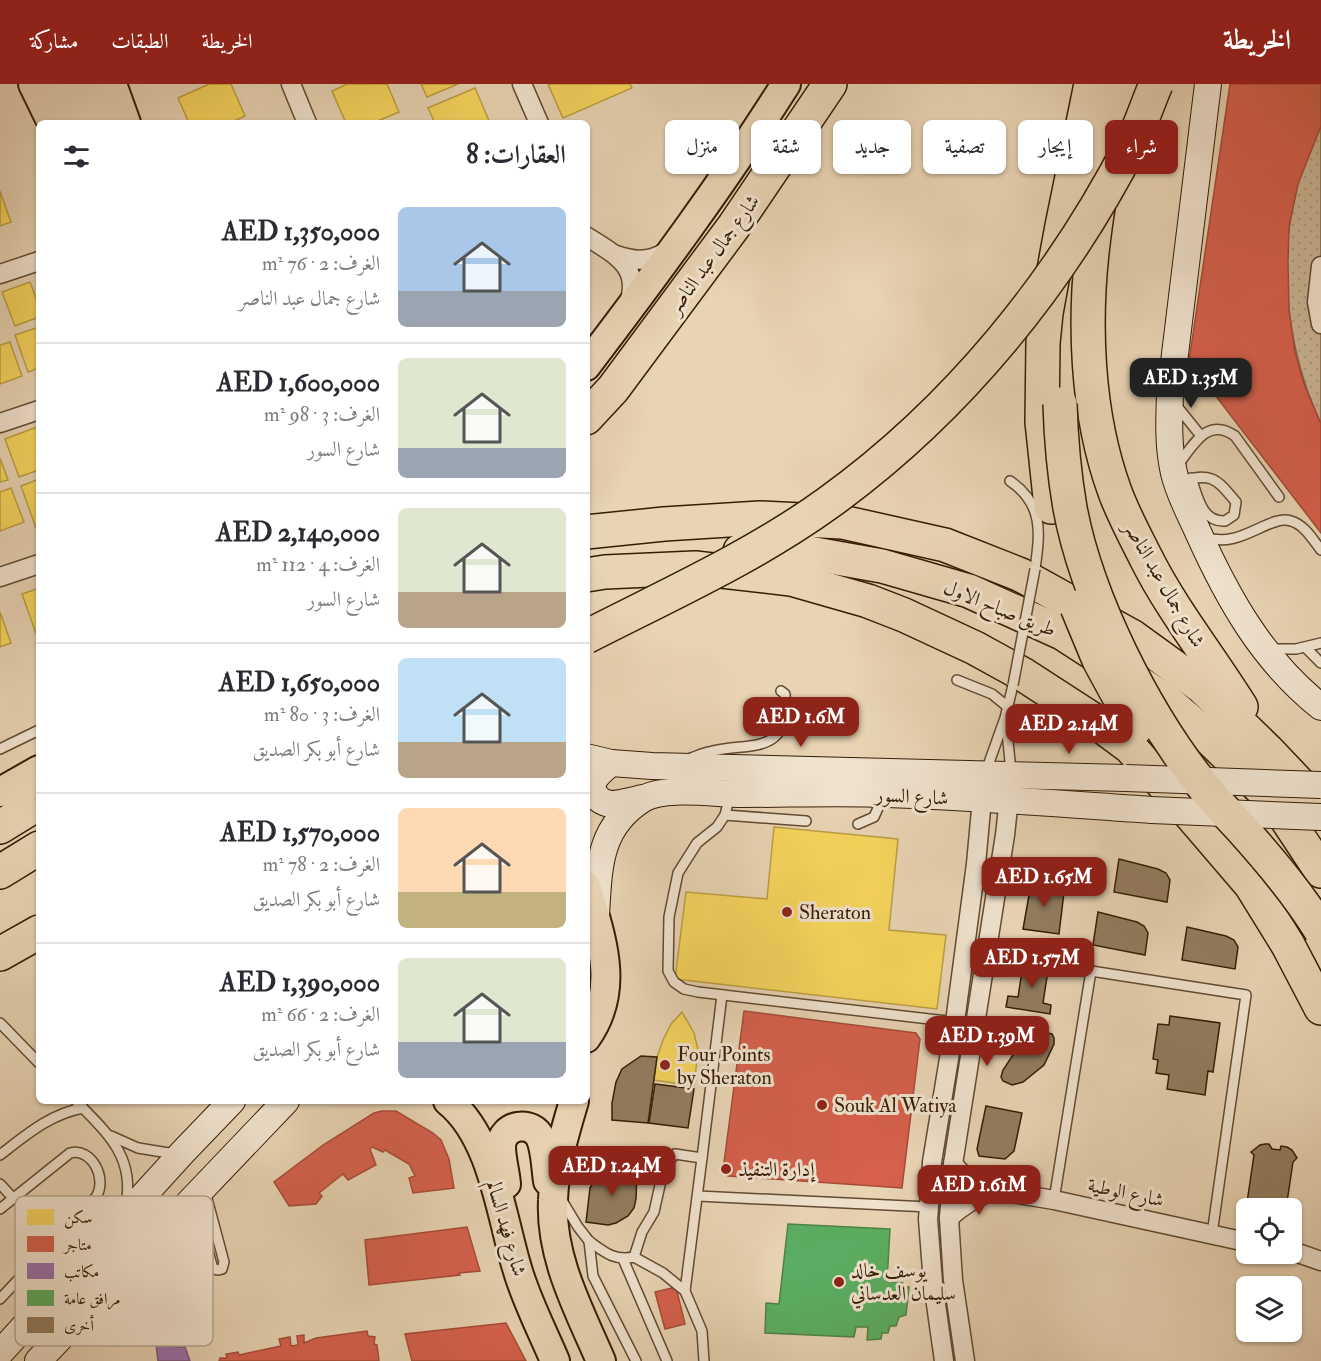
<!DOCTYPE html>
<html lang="ar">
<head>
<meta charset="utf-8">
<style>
  :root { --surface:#fff; --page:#f7f7f7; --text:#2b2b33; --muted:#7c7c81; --line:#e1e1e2; --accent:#8f2418 }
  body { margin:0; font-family:"IM FELL Double Pica",Amiri,serif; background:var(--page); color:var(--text); direction:rtl; height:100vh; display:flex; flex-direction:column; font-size:22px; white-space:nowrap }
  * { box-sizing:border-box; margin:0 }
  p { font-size:20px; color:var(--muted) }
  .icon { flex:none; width:33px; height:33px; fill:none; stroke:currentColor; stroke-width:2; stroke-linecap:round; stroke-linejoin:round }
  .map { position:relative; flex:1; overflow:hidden; direction:ltr }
  .panel { position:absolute; left:36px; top:36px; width:554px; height:984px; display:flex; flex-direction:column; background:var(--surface); border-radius:9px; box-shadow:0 2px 4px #0004; direction:rtl }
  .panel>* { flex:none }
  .top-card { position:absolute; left:608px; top:36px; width:570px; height:54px; direction:rtl; display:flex; gap:12px }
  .fabs { position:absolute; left:1236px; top:1114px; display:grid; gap:12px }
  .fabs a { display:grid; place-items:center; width:66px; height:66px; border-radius:9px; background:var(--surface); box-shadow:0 2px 4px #0004; font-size:30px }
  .price { position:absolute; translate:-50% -51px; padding:0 14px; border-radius:12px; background:var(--accent); color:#fff; font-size:20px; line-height:39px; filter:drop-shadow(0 2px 3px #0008) }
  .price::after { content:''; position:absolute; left:50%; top:36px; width:18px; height:14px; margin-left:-9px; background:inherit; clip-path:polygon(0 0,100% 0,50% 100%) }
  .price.active { background:#222; color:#fff }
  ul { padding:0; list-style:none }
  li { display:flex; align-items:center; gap:18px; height:150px; padding:0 24px }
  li+li { border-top:2px solid var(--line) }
  li span { display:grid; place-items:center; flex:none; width:168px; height:120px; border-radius:9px; color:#555 }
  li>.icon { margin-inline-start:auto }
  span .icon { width:72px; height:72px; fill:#fffc; stroke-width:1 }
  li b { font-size:26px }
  h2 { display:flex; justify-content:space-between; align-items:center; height:72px; padding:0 24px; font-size:26px }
  .chip { padding:0 21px; border-radius:9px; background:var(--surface); box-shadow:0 2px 4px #0004; font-size:21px; line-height:54px }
  .chip.active { background:var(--accent); color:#fff }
  header { display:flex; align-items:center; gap:36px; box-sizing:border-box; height:84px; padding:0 30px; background:var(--accent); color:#fff }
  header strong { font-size:28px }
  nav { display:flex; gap:33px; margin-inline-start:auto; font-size:21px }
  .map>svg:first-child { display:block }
  .park { fill:url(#park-dots); stroke:#80684c; stroke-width:1.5 }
  .homes { fill:#f6d55c; stroke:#bc9e42; stroke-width:1.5 }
  .shops { fill:#d6604d; stroke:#a64c37; stroke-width:1.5 }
  .offices { fill:#9970ab; stroke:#7b5779; stroke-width:1.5 }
  .public { fill:#5aae61; stroke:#4f8245; stroke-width:1.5 }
  .building { fill:#927c5f; stroke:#351d04; stroke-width:1.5 }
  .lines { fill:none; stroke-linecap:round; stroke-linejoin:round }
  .lane-casing { stroke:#624a30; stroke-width:12 }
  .street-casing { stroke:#624a30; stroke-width:21 }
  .secondary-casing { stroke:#351d04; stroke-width:28 }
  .primary-casing { stroke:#351d04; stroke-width:32 }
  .highway-casing { stroke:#351d04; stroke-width:36 }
  .lane { stroke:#f0e2ce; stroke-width:9 }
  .street { stroke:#f0e2ce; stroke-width:18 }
  .secondary { stroke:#f0e2ce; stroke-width:26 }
  .primary { stroke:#e8d3b3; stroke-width:28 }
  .highway { stroke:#e8d3b3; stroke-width:33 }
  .lane-bridge-casing { stroke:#624a30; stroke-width:12; stroke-linecap:butt }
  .secondary-bridge-casing { stroke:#351d04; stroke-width:28; stroke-linecap:butt }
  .highway-bridge-casing { stroke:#351d04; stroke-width:36; stroke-linecap:butt }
  .lane-bridge { stroke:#f0e2ce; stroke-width:9 }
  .secondary-bridge { stroke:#f0e2ce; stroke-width:26 }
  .highway-bridge { stroke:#e8d3b3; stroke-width:33 }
  .poi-dot { fill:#8f2418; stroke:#f0e2ce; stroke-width:2 }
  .labels { text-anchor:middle; stroke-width:6; stroke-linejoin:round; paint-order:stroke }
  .street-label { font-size:20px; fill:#351d04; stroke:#f0e2ce }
  .poi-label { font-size:20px; fill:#351d04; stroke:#f0e2ce; text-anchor:start }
  .key { fill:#f0e2ce; stroke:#b8a791; stroke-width:1.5 }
  .key-label { font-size:16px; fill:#351d04 }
</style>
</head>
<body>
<header>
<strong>الخريطة</strong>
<nav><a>الخريطة</a><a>الطبقات</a><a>مشاركة</a></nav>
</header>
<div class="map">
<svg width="1321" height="1277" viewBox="0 0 1321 1277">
  <defs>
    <pattern id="park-dots" width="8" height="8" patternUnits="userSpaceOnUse" patternTransform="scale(1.5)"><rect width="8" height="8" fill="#cab495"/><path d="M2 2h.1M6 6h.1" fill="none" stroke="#ae9a7f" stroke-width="1.8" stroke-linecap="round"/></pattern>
  </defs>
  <rect width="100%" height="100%" fill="#e8d3b3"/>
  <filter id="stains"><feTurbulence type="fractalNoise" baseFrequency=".00333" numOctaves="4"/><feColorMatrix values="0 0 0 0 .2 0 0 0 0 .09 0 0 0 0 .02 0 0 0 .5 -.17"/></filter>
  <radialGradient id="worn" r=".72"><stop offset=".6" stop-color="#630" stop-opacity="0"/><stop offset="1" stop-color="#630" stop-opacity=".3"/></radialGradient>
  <path class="park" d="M1321 42V340C1287 267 1277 180 1297 102 1303 81 1313 61 1321 42Z"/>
  <g class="homes">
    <path d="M209 0H231L245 32 230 39H189L178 14Z"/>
    <path d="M347 0H387L399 28 373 39H346L332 7Z"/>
    <path d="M421 0H458L427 13Z"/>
    <path d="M548 0H630L632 4 563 34Z"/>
    <path d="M475 4 490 39H435L428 24Z"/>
    <path d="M0 107 11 138 0 142Z"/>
    <path d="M30 198 39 222V233L15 242 2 208Z"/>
    <path d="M39 243V284L28 288 15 251Z"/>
    <path d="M10 258 22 292 0 300V261Z"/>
    <path d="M37 343 39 348V386L19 393 5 355Z"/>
    <path d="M0 374 8 396 0 398Z"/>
    <path d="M39 395V443L36 444 21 402Z"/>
    <path d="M11 404 24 438 0 447V408Z"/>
    <path d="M39 504V558L22 510Z"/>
    <path d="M0 528 11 559 0 563Z"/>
    <path d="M774 743 898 755 889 846 946 851 937 925 675 895 686 808 767 815Z"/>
    <path d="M682 928 694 949 698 966 694 1002 654 996 657 973 663 956 671 940Z"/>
  </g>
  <g class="shops">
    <path d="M1230 0H1321V42L1298 100 1289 143 1288 178 1289 227 1295 268 1304 300 1321 340V449L1189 277Z"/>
    <path d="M744 927 916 949 920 955 902 1104 728 1092 723 1086Z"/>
    <path d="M382 1027H396L433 1049 441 1056 449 1075 454 1104 413 1109 409 1094 415 1092 409 1080 385 1066 383 1068 372 1063 370 1065 376 1081 348 1096 343 1090 319 1109 322 1112 316 1120 289 1122 274 1098 323 1061 374 1029Z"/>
    <path d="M467 1143 480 1187 459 1189 460 1191 369 1201 365 1156Z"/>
    <path d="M676 1203 685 1240 665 1245 655 1208Z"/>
    <path d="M506 1239 526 1277H412L405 1250Z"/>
    <path d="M367 1247 368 1252 375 1253 374 1260 377 1261 379 1277H219L220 1274H227L226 1270 238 1268 239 1271 281 1262 279 1255 290 1253 291 1262 298 1261 297 1252 304 1251V1259L316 1254Z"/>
  </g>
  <path class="offices" d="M176 1258V1263H185L190 1277H158L156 1260Z"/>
  <path class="public" d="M788 1140 890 1145 887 1197 903 1199 904 1202 909 1203 906 1231 899 1233 896 1242H890L888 1249H882L881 1255 867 1256 868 1243H856L854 1253 765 1249 766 1219 779 1220Z"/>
  <g class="building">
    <path d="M1119 775 1158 785 1166 789 1170 796 1167 818 1114 808Z"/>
    <path d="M1034 798 1062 803 1064 808 1059 850 1023 845 1031 800Z"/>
    <path d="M1098 828 1137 838 1144 842 1148 849 1145 871 1093 861Z"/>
    <path d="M1187 843 1226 852 1234 856 1238 863 1235 885 1182 876Z"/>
    <path d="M1024 875 1049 880 1043 919 1051 921 1050 930 1006 923 1008 912 1018 913Z"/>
    <path d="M1170 932 1220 939 1213 988 1208 987 1205 1011 1167 1005 1169 991 1156 989 1158 976 1153 975 1158 940 1169 941Z"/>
    <path d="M1047 949 1052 950 1054 954V960L1044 981 1023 998 1012 1001 1003 997 1001 993 1003 986 1013 971 1030 957Z"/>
    <path d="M641 972 657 973 648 1039 612 1036V1019L616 998 622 985Z"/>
    <path d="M655 1000 694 1005 688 1044 649 1039Z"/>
    <path d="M986 1022 1022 1029 1014 1067 1005 1075 979 1072 977 1065Z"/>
    <path d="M1265 1060H1269L1272 1065 1280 1066 1281 1062 1287 1063 1292 1066 1297 1074 1293 1078 1286 1125H1246V1135L1243 1127 1246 1125 1254 1071 1251 1068 1260 1061Z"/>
    <path d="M617 1083 637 1088 636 1115 634 1124 628 1132 616 1139 608 1141 586 1138 590 1104 596 1094Z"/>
  </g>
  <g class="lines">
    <g class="lane-casing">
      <g id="lane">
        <path d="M1176 321 1201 352"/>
        <path d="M1177 382C1193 362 1207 332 1235 352L1279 413"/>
        <path d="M1010 397C1044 420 1040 449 1035 485"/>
        <path d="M1178 397C1212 389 1215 393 1236 418L1234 431 1225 437C1201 438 1198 412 1191 394"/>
        <path d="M1206 453C1239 466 1269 430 1291 437 1305 441 1313 456 1321 466"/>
        <path d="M1306 564 1321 579"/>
        <path d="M1270 565H1296L1321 559"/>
        <path d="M957 596 992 610 1008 623"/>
        <path d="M1006 636 1011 688"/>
        <path d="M0 665 39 646"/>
        <path d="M691 674C697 672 703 669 709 668 749 657 790 674 785 610L781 607"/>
        <path d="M986 687 1005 634 1013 601"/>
        <path d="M730 711 725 731 717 743 697 759 678 789 669 833 668 887 674 898 684 905 698 908 955 938"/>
        <path d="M725 731 806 737"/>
        <path d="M858 740 874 733 883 713"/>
        <path d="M0 939 39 979"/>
        <path d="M76 1017C107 1049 135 1072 126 1121"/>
        <path d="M111 1052 138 1064 175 1070"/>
        <path d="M0 1071C26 1051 50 1030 83 1024"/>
        <path d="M702 1074 722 911"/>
        <path d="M0 1100 13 1114"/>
        <path d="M698 1112 929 1123"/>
        <path d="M1054 1116 1091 887 1246 911 1212 1150"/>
        <path d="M563 1118 578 1143 589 1157 593 1192 636 1277"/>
        <path d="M0 1125 70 1069C91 1063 108 1094 96 1113L0 1215"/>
        <path d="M185 1125C208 1143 204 1159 213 1184L217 1186 222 1185 224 1178 205 1107"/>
        <path d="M589 1157C604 1168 614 1177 634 1173L663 1189 685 1207 702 1247 704 1277"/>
        <path d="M634 1173 642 1148 654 1128 664 1083 675 1070 702 1074 685 1207"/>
        <path d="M623 1175 667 1277"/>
      </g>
    </g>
    <g class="street-casing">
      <g id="street">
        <path d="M291 0 307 39"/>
        <path d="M522 0 539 39"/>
        <path d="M586 152C614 170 643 183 628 221"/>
        <path d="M616 171C636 178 652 178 670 165"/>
        <path d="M1321 182 1317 218 1321 240"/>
        <path d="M0 190 39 177"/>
        <path d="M0 339 39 326"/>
        <path d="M0 493 39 480"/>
        <path d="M953 1080 964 1092 978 1101 994 1106 1054 1116 1246 1158"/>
        <path d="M949 1134C963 1121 976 1113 994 1106"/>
        <path d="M1292 1167 1321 1177"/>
        <path d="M944 1277 933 1199 928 1135 929 1123 932 1078 955 938 976 780 983 704"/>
        <path d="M965 1277 953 1196 949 1134 953 1080 1005 751 1010 705"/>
      </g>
    </g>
    <g class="secondary-casing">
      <g id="secondary">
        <path d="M1208 0 1170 311C1169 337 1168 363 1174 389 1179 410 1189 428 1198 448 1228 515 1263 577 1321 623"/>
        <path d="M586 673 611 679 652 682 1126 694"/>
        <path d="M611 679C601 687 585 699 597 713 600 717 605 719 610 720 620 720 633 716 643 714"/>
        <path d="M596 831C599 784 598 743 643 715 664 702 716 710 742 710 790 710 839 708 887 710 975 713 1063 720 1151 726"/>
        <path d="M0 1269 183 1068 232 1017"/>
        <path d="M38 1277 286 1017"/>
      </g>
    </g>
    <g class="primary-casing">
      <g id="primary">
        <path d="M33 0 52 39"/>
        <path d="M112 0 126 39"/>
        <path d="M586 282C656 190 724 98 786 0"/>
        <path d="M0 708 39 686"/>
        <path d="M586 802C601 854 621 905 586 954"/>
        <path d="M448 1017C493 1053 501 1132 517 1184 526 1216 542 1246 555 1277"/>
        <path d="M574 1017C565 1048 554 1083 553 1116 550 1173 579 1226 601 1277"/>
        <path d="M506 1100C505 1088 501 1075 501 1062 502 1040 533 1035 541 1055 546 1068 546 1084 548 1097"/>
      </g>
    </g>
    <g class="highway-casing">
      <g id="highway">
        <path d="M56 0 72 39"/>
        <path d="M84 0 101 39"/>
        <path d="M1121 0C1112 51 1100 101 1094 152 1083 235 1086 329 1115 408 1123 430 1135 452 1146 474 1172 526 1210 573 1241 623"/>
        <path d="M586 334 613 305 734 142 830 0"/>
        <path d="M1051 423 1042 338 1043 259 1046 229 1062 142 1091 0"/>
        <path d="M586 448 664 440 760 434 842 438 945 461 1021 491 1133 553 1202 603 1267 666 1307 708 1321 729"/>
        <path d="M740 467 792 466 882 482 969 507 1062 549 1164 615 1206 651 1276 719 1321 787"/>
        <path d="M586 491 605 488 695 484 791 495 868 517 904 531 975 564 1024 591 1095 637 1130 663 1191 731 1251 801 1288 861 1321 924"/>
        <path d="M0 743 39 719"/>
        <path d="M0 788 39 764"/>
        <path d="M0 870 39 848"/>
      </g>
    </g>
    <use href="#lane" class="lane"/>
    <use href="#street" class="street"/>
    <use href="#secondary" class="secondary"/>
    <use href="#primary" class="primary"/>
    <use href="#highway" class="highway"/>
    <g class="lane-bridge-casing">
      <path id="lane-bridge" d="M1013 601 1035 485"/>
    </g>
    <g class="secondary-bridge-casing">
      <g id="secondary-bridge">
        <path d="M1126 694 1321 701"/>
        <path d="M1151 726 1321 733"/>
      </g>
    </g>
    <g class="highway-bridge-casing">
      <g id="highway-bridge">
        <path d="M1060 320C1061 355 1064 389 1070 424 1087 515 1145 630 1203 702 1214 716 1227 729 1240 743 1269 775 1298 809 1321 847"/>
        <path d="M1077 523 1099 576 1136 644"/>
        <path d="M586 553C666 512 755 472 828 419 956 327 1060 199 1132 59 1141 40 1148 19 1156 0"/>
      </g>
    </g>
    <use href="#lane-bridge" class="lane-bridge"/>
    <use href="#secondary-bridge" class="secondary-bridge"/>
    <use href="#highway-bridge" class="highway-bridge"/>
  </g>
  <g class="poi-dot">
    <circle cx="787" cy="828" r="6"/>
    <circle cx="665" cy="981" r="6"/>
    <circle cx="822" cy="1021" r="6"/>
    <circle cx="726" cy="1085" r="6"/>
    <circle cx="839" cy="1198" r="6"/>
  </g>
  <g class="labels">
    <g class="street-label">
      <text transform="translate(713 170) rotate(-54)" y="7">شارع جمال عبد الناصر</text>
      <text transform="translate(1165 500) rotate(60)" y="7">شارع جمال عبد الناصر</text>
      <text transform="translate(1000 524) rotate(22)" y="7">طريق صباح الاول</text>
      <text transform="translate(912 712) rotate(3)" y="7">شارع السور</text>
      <text transform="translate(1126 1108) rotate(12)" y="7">شارع الوطية</text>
      <text transform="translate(507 1144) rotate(74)" y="7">شارع فهد السالم</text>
    </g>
    <g class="poi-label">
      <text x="799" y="835">Sheraton</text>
      <text x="677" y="977">Four Points<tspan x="677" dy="23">by Sheraton</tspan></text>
      <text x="834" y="1028">Souk Al Watiya</text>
      <text x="738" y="1092">إدارة التنفيذ</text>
      <text x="851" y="1193">يوسف خالد<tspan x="851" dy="23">سليمان العدساني</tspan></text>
    </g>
  </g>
  <rect x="15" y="1112" width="198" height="150" rx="9" class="key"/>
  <rect x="27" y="1125" width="27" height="16" fill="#f6d55c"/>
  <rect x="27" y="1152" width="27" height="16" fill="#d6604d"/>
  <rect x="27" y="1179" width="27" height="16" fill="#9970ab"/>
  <rect x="27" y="1206" width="27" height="16" fill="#5aae61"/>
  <rect x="27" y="1233" width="27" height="16" fill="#927c5f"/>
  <g class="key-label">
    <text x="64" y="1139">سكن</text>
    <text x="64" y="1166">متاجر</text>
    <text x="64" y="1193">مكاتب</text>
    <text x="64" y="1220">مرافق عامة</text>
    <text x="64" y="1247">أخرى</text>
  </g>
  <rect width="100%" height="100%" filter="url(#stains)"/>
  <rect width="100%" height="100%" fill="url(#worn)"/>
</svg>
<div class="fabs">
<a><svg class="icon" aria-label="locate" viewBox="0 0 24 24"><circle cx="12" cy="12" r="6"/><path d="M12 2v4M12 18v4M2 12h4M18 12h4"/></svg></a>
<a><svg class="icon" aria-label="layers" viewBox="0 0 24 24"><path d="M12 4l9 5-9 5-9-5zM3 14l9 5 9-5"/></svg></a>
</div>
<b class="price active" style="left:1191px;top:325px">AED 1.35M</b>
<b class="price" style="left:801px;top:664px">AED 1.6M</b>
<b class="price" style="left:1069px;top:671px">AED 2.14M</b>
<b class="price" style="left:1044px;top:824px">AED 1.65M</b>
<b class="price" style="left:1032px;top:905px">AED 1.57M</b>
<b class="price" style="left:987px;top:983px">AED 1.39M</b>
<b class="price" style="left:612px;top:1113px">AED 1.24M</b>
<b class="price" style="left:979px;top:1132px">AED 1.61M</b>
<div class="top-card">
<a class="chip active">شراء</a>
<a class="chip">إيجار</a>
<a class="chip">تصفية</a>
<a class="chip">جديد</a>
<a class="chip">شقة</a>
<a class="chip">منزل</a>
</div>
<section class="panel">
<h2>العقارات: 8<svg class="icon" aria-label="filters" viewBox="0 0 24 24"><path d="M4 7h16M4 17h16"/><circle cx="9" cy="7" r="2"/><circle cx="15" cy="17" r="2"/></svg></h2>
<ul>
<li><span style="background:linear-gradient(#a9c7e8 70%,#9aa5b1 0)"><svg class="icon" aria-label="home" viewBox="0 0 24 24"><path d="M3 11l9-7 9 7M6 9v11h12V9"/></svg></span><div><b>AED 1,350,000</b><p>الغرف: 2 · 76 m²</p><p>شارع جمال عبد الناصر</p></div></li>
<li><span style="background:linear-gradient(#dfe7d0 75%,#9aa5b1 0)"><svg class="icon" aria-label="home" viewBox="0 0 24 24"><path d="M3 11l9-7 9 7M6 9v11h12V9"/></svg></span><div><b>AED 1,600,000</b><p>الغرف: 3 · 98 m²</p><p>شارع السور</p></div></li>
<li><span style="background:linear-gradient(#dfe7d0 70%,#b9a48a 0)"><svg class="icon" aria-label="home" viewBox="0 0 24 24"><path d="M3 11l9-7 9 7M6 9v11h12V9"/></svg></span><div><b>AED 2,140,000</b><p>الغرف: 4 · 112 m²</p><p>شارع السور</p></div></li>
<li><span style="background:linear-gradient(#bfe0f5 70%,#b9a48a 0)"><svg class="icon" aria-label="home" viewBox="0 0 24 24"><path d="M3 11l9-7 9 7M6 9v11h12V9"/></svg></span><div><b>AED 1,650,000</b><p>الغرف: 3 · 80 m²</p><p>شارع أبو بكر الصديق</p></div></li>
<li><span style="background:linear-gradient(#ffd9b3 70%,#c2b280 0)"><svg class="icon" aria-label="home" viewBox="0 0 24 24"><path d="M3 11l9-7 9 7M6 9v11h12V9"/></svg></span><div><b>AED 1,570,000</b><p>الغرف: 2 · 78 m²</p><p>شارع أبو بكر الصديق</p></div></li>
<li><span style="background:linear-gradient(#dfe7d0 70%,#9aa5b1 0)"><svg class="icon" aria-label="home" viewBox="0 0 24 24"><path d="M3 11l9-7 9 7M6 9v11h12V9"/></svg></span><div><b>AED 1,390,000</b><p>الغرف: 2 · 66 m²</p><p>شارع أبو بكر الصديق</p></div></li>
</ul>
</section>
</div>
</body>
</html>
